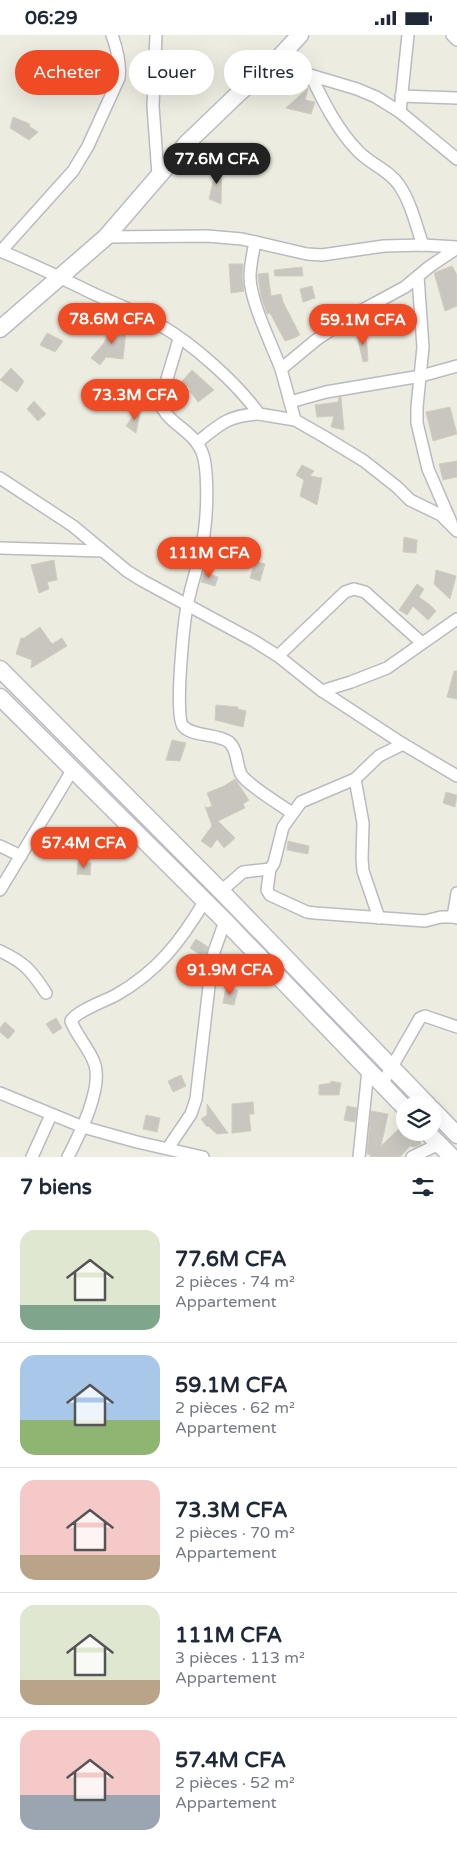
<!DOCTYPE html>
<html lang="fr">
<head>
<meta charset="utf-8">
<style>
  :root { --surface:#fff; --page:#f6f6f7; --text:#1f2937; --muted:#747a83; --line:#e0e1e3; --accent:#ef4b25 }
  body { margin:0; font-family:"Varela Round",sans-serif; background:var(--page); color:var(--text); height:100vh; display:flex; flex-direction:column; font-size:19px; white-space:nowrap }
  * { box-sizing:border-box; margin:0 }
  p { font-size:16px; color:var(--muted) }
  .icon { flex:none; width:28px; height:28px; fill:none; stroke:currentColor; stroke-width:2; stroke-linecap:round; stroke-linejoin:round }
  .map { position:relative; height:1122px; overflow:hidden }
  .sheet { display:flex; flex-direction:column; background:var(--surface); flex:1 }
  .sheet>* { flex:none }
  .guide { position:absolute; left:15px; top:15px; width:428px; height:45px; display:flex; gap:10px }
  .buttons { position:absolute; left:396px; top:1061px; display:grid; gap:10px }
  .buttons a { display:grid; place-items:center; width:45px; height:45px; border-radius:50%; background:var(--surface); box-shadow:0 5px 20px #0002; font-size:25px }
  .price { position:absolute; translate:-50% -42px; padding:0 11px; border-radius:18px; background:var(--accent); color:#fff; font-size:16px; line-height:32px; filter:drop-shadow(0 1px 2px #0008) }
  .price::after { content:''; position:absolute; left:50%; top:30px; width:15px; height:11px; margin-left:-8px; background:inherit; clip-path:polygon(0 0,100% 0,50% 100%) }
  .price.selected { background:#222; color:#fff }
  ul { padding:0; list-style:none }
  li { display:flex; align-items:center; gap:15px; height:125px; padding:0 20px }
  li+li { border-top:1px solid var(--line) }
  li span { display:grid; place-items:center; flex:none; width:140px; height:100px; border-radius:15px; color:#555 }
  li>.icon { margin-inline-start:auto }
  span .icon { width:60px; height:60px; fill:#fffc; stroke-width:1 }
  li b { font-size:21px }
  h2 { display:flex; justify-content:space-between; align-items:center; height:60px; padding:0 20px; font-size:21px }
  .pill { padding:0 18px; border-radius:22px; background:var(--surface); box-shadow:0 5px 20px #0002; font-size:18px; line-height:45px }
  .pill.selected { background:var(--accent); color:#fff }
  .status { display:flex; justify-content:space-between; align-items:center; height:35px; padding:0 25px; background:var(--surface); direction:ltr }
  .status svg { height:14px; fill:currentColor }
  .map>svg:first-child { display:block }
  .building { fill:#c8c6be; stroke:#d2cebf }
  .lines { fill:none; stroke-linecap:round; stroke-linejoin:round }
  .street-casing { stroke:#b9bbc1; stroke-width:14 }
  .secondary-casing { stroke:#babcc3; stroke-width:19 }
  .street { stroke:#fff; stroke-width:11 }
  .secondary { stroke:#fff; stroke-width:16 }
</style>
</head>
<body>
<div class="status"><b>06:29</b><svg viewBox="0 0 49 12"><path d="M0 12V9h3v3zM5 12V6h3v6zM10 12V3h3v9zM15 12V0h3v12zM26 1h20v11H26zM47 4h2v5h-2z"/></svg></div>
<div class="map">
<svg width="457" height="1122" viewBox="0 0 457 1122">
  <rect width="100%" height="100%" fill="#edece1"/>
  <g class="building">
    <path d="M308 53 305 65 315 67 311 79 286 73Z"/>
    <path d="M13 82 30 89 29 91 38 97 29 105 26 103 10 93Z"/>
    <path d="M218 126 222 127 221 169 209 164Z"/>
    <path d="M229 229H243L242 242 244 256 231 258Z"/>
    <path d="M452 231 457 240V271L445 276 434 238Z"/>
    <path d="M302 232 303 241H275L274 235Z"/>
    <path d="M268 238 271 261 281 259 283 267 300 300 294 303 285 306 270 278 267 279 261 261 258 242V239Z"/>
    <path d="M312 251 315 263 303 267 300 254Z"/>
    <path d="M114 288 126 295 123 324 106 322 100 330 91 323 104 308Z"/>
    <path d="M366 296 368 326 363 327 357 300Z"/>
    <path d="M47 298 63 306 55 317 40 310Z"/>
    <path d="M11 333 24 346 17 357 0 345Z"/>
    <path d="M192 335 214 355 198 367 189 355H192L182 346Z"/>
    <path d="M339 362H341L344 395 331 392 334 381 317 382 315 370 338 367Z"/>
    <path d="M34 366 46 379 38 386 27 374Z"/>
    <path d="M142 368 136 398 126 391Z"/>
    <path d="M450 372 457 399 433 406 426 377Z"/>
    <path d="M457 426V442L443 445 439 429Z"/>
    <path d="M302 430 314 436 310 441 322 443 317 470 300 461 304 445 296 440Z"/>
    <path d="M404 502 417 505 416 518 403 517Z"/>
    <path d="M54 525 57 545 47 547 49 554 39 558 31 530Z"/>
    <path d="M255 526 265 529 260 546 250 543Z"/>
    <path d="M436 535 456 541 450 564 434 549Z"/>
    <path d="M203 537 218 542 215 551 201 547Z"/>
    <path d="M417 549 424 554 419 562 430 570 436 576 428 585 413 571 407 580 399 575Z"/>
    <path d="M40 592 52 609 62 603 67 611 31 633 32 625 16 619 21 603H24Z"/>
    <path d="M454 636H457V664L447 662Z"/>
    <path d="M216 670 238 672V674L246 676 243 692 215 685Z"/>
    <path d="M172 705 186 708 180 726 166 725Z"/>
    <path d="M235 744 249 765 243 769 245 773 218 786 235 803 224 813 217 804 211 813 201 806 212 791 205 771 206 773 212 771 207 758 224 751Z"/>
    <path d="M446 757 457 760 455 772 443 768Z"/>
    <path d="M288 806 309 811 308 819 287 815Z"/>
    <path d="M78 827 91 828 90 840 77 839Z"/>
    <path d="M196 904 208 912 205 923 190 913Z"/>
    <path d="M226 952 238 955 234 970 223 968Z"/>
    <path d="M56 983 62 993 53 999 46 989Z"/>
    <path d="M5 987 15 996 8 1004 0 997V993Z"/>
    <path d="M181 1040 186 1051 173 1057 168 1046Z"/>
    <path d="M331 1046 341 1048 339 1060H319V1050L331 1048Z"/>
    <path d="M253 1067 254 1079H249L251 1096 232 1098V1069Z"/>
    <path d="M207 1069 228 1098 217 1099 208 1091 207 1092 201 1084 207 1080Z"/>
    <path d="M347 1071 357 1073 355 1087 344 1085Z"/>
    <path d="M371 1076 388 1079 381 1111 405 1088V1098H415L419 1102 421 1109 415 1112 410 1111 400 1122H370L371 1120 367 1119Z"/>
    <path d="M146 1080 160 1083 157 1097 143 1094Z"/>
  </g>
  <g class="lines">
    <g class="street-casing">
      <g id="street">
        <path d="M156 0 153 71 158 140"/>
        <path d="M452 0 457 5"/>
        <path d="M273 29 357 54 376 62 400 77 457 124"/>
        <path d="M311 41C323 66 338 96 358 116 370 129 389 135 399 150 411 167 416 191 423 210"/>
        <path d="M401 61 457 63"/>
        <path d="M400 77 408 0"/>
        <path d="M106 202 207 201 242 204 307 219 322 220 384 211 423 210 457 212"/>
        <path d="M255 207C253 218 250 230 250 242 250 266 272 310 281 334"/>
        <path d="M0 216C31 228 61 243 90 257 113 268 138 277 160 290 193 309 237 348 259 379L295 385 323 401 364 426 397 452 410 465 441 480 457 496"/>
        <path d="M1 216 73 136 88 111 119 43C121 28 117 14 112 0"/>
        <path d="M418 242 423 312 417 372V388L428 434 451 487"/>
        <path d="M179 304 160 367C168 393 201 395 205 429 208 451 207 483 203 505 200 526 192 546 188 567 184 584 174 681 183 691 192 702 217 698 229 707 238 715 236 729 241 739 246 749 281 770 292 778"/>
        <path d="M290 367 326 357 421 341 457 331"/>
        <path d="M295 385 281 334 316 305 355 279 405 252 429 232 457 213"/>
        <path d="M198 407C220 389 229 380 259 379"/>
        <path d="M0 443 73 491 127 536 143 546 254 606 278 621 322 656 403 709 457 741"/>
        <path d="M0 513 102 516"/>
        <path d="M278 621 345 557 354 554 365 557 422 608"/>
        <path d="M322 656 351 647 387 633 457 584"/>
        <path d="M355 744 363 788 362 824 363 836 379 883"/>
        <path d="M0 811 21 821"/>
        <path d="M270 834 267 855 270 860 307 877 315 878 425 886 441 882H453"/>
        <path d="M0 855 73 734"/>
        <path d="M221 856 243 837 270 834 274 828 283 792 301 767 355 744 379 721 403 709"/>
        <path d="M457 858 453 882 457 883"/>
        <path d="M0 916C25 928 31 935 46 958"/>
        <path d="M382 1049 420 983 425 981 457 992"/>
        <path d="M0 1058 83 1092 137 1107 203 1122"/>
        <path d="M168 1113 191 1079 196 1064 211 934 214 917 225 886"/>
        <path d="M32 1122 51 1080"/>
        <path d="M68 1122C79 1100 102 1056 95 1030 90 1014 77 1002 71 986 76 976 105 966 116 960 157 937 181 906 204 867"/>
        <path d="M359 1122 368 1035"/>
        <path d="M412 1122 439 1109"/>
      </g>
    </g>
    <g class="secondary-casing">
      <g id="secondary">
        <path d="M0 294 106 202 187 108 239 58 273 29 300 0"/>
        <path d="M0 634 221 856 428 1070"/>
        <path d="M0 662 225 886 405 1073"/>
        <path d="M432 1074 457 1100"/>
        <path d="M428 1098 452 1122"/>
      </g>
    </g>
    <use href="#street" class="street"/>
    <use href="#secondary" class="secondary"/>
  </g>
</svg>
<div class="buttons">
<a><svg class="icon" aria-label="layers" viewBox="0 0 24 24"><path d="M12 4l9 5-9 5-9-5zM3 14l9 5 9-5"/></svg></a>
</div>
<b class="price selected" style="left:217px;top:150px">77.6M CFA</b>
<b class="price" style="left:112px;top:310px">78.6M CFA</b>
<b class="price" style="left:363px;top:311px">59.1M CFA</b>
<b class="price" style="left:135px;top:386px">73.3M CFA</b>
<b class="price" style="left:209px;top:544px">111M CFA</b>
<b class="price" style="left:84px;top:834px">57.4M CFA</b>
<b class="price" style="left:230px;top:961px">91.9M CFA</b>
<div class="guide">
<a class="pill selected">Acheter</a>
<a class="pill">Louer</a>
<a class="pill">Filtres</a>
</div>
</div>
<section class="sheet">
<h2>7 biens<svg class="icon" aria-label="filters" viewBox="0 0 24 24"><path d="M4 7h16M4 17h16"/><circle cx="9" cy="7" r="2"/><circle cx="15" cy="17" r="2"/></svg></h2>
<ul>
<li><span style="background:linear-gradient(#dfe7d0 75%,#7fa58c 0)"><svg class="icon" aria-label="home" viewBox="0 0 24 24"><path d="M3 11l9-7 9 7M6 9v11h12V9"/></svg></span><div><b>77.6M CFA</b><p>2 pièces · 74 m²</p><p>Appartement</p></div></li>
<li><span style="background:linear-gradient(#a9c7e8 65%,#8fb573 0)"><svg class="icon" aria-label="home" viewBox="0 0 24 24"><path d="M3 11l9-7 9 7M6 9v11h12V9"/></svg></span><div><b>59.1M CFA</b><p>2 pièces · 62 m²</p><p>Appartement</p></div></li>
<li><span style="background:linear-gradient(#f6c9c9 75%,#b9a48a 0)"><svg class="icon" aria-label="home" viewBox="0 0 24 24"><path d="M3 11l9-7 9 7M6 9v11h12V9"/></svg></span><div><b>73.3M CFA</b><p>2 pièces · 70 m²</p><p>Appartement</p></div></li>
<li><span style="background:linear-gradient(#dfe7d0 75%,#b9a48a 0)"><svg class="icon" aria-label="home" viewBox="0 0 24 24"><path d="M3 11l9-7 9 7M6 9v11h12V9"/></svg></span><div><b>111M CFA</b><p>3 pièces · 113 m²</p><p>Appartement</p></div></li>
<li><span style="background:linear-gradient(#f6c9c9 65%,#9aa5b1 0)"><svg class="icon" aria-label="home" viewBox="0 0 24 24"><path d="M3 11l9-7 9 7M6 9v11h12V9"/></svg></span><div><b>57.4M CFA</b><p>2 pièces · 52 m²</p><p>Appartement</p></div></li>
</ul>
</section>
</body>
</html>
